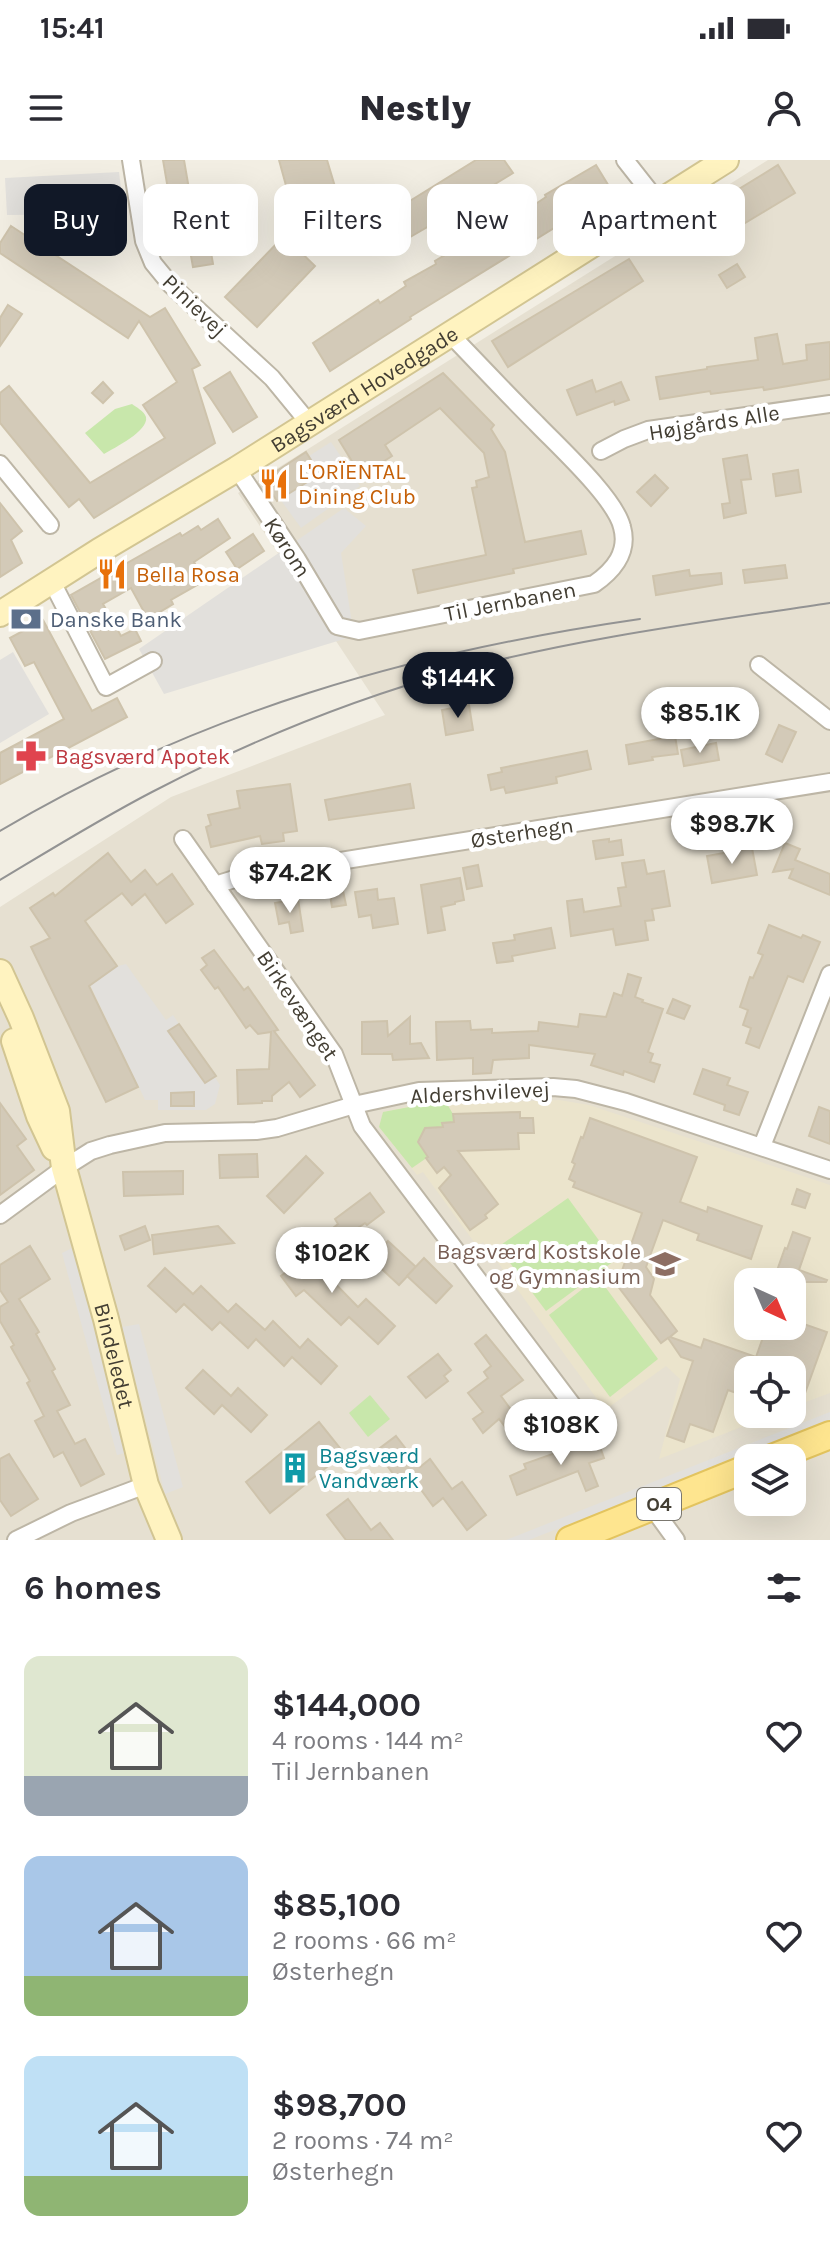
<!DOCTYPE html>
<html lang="en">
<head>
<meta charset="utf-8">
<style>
  :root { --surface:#fff; --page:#f7f7f7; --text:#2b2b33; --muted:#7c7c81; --accent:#111827 }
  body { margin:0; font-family:Karla,sans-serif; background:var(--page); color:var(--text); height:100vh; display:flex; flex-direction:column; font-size:30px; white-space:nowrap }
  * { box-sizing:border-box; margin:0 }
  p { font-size:26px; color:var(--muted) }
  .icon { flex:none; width:44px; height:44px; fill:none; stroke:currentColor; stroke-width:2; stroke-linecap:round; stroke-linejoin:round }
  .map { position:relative; height:1380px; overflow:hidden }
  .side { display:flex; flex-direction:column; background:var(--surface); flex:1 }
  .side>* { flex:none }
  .top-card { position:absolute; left:24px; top:24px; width:782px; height:72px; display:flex; gap:16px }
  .needle { width:52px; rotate:136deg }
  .fabs { position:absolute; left:734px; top:1108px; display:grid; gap:16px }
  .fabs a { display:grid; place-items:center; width:72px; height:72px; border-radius:16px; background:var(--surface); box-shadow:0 8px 32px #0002; font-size:40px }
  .price { position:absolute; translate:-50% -68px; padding:0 18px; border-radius:28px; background:#fff; color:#222; font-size:26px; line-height:52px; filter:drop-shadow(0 2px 4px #0008) }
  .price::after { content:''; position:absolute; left:50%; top:48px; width:24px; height:18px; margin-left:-12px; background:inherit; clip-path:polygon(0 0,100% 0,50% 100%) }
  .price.selected { background:var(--accent); color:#fff }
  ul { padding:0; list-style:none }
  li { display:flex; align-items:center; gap:24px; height:200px; padding:0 24px }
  li span { display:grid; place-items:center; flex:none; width:224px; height:160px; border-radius:16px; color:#555 }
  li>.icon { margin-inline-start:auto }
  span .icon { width:96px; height:96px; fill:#fffc; stroke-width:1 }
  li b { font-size:34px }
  h2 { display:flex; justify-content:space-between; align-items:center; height:96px; padding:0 24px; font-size:34px }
  .tag { padding:0 28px; border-radius:16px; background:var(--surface); box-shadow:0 8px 32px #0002; font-size:28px; line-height:72px }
  .tag.selected { background:var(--accent); color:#fff }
  .status { display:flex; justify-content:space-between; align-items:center; height:56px; padding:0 40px; background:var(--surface); direction:ltr }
  .status svg { height:22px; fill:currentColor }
  header { display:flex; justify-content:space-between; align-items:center; height:104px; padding:0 24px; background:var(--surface); font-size:36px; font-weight:800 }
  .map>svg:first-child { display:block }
  .residential { fill:#e6e0d1; fill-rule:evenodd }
  .education { fill:#ebe4cc; fill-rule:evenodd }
  .green { fill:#c8e7ab }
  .parking { fill:#e2e0dc }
  .building { fill:#d3cab8; stroke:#cec3ac; stroke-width:2 }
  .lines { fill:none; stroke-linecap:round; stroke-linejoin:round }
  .street-casing { stroke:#bdb6a6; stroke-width:20 }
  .secondary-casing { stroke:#d2c592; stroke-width:28 }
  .primary-casing { stroke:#e3c45f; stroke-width:30 }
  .street { stroke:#fff; stroke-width:16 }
  .secondary { stroke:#fff3c0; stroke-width:24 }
  .primary { stroke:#fee58f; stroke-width:26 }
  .tram { stroke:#939393; stroke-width:2 }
  .labels { text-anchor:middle; stroke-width:8; stroke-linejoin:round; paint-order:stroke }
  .shield { fill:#fff; stroke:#7b7870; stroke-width:2 }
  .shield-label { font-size:20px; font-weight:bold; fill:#433e33 }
  .street-label { font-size:22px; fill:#433e33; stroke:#fff }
  .food-label { font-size:22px; fill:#c56008; stroke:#fff; text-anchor:start }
  .service-label { font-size:22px; fill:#4e5e75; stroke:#fff; text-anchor:start }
  .health-label { font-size:22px; fill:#be3a42; stroke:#fff; text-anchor:start }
  .education-label { font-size:22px; fill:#785e54; stroke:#fff; text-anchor:end }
  .culture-label { font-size:22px; fill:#0d838f; stroke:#fff; text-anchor:start }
</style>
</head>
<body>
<div class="status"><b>15:41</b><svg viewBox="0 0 49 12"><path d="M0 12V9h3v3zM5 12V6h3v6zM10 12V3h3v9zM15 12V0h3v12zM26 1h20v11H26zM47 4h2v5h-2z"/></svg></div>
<header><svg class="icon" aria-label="menu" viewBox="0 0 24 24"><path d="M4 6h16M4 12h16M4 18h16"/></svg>Nestly<svg class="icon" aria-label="person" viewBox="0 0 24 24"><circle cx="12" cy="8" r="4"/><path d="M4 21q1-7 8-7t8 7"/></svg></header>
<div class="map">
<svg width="830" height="1380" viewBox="0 0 830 1380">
  <rect width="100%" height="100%" fill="#f2eee3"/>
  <path class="residential" d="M768 0H830V1380H0V747L171 637 385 555 238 333ZM748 1122H792V1166H748ZM748 1210H792V1254H748ZM748 1298H792V1342H748Z"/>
  <path class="education" d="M559 940 589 945 830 1025V1233L792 1247V1210H748V1254H775L659 1299 680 1219 666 1206 605 1250 483 1082 477 1086 423 1012 417 1015 379 967 383 952 410 946ZM748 1122H792V1166H748Z"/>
  <g class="green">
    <path d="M132 244C136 247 144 251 146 257 149 271 114 288 104 294L85 273 115 249Z"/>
    <path d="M425 944H447L453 954 454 962 443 963V967L425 968 418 982 428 997 412 1008 379 967 383 952Z"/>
    <path d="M568 1038 614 1101 546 1151 498 1087Z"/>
    <path d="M598 1117 658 1199 610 1237 549 1155Z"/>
    <path d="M370 1235 390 1259 368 1277 349 1253Z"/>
  </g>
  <g class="parking">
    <path d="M119 12 124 54 7 55 5 18Z"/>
    <path d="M331 282 348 307 343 310 349 320 354 317 360 326 301 368 280 339 319 314 309 296Z"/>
    <path d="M344 348 366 366 341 393 354 476 164 534 139 489Z"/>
    <path d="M13 492 49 554 0 583V500Z"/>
    <path d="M65 772 114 807 126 804 166 860 173 855 220 925 215 944 206 950H158V940H145Z"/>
    <path d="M76 1086 129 1292 117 1295 62 1093Z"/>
    <path d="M139 1164 183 1327 165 1334 122 1167Z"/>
    <path d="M830 1252V1261L529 1380H506Z"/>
  </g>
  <g class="building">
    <path d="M163 0H184L196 70 207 69 213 104 193 107 187 74 176 76Z"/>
    <path d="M279 0H327L336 30 358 65 323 87 287 29Z"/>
    <path d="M476 0H504L513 13 469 40 470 42 400 83 384 57Z"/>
    <path d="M596 5 610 28 604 32 606 36 410 157 411 159 330 211 313 183 378 140 380 143 406 126 404 122 436 104 435 101 520 50 522 53 546 37 545 35Z"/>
    <path d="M778 5 795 33 702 89 685 62Z"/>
    <path d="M11 66 150 157 165 148 200 205 192 209 215 283 94 358 79 339 69 347 0 263V233L9 226 90 323 165 278 143 245 177 222 139 161 128 178 0 93V83Z"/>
    <path d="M284 76 315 106 257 167 225 137Z"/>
    <path d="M629 99 643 121 508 207 492 181Z"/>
    <path d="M737 104 745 117 727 128 719 115Z"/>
    <path d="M8 145 22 154 0 186V158Z"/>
    <path d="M777 174 783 204 807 200 806 185 830 182V219L764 230 763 227 711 234 710 231 660 239 656 217 707 209V207L758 200 755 178Z"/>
    <path d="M230 212 257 257 233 272 204 228Z"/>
    <path d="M443 213 494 265 491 269 505 292 525 382 581 371 586 394 513 409 514 413 418 433 413 410 486 395 472 328 477 327 476 321 489 317 484 293 440 248 385 285 392 296 356 319 348 306 353 303 339 280Z"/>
    <path d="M592 220 596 232 621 222 629 240 615 245 614 241 577 255 567 230Z"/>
    <path d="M103 222 113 233 103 243 92 233Z"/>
    <path d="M306 292 320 314 277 341 263 320Z"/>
    <path d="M747 295 751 319 741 320 746 353 724 358 722 344 730 343 723 299Z"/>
    <path d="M798 310 801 332 776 336 773 314Z"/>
    <path d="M655 315 668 328 651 346 637 332Z"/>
    <path d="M0 343 22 371 11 380 22 403 0 417Z"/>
    <path d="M218 359 230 378 194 402 204 421 171 440 173 444 148 459 131 428 103 444 121 476 135 469 141 481 105 499 71 435 180 373 182 376 198 366 201 370Z"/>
    <path d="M253 374 264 391 237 409 226 392Z"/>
    <path d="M785 405 787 418 745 423 743 410Z"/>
    <path d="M689 410 690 416 721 413 722 424 656 435 653 416Z"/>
    <path d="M43 460 92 551 117 538 127 557 0 624V593L64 559 34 502 25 506 10 478Z"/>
    <path d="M469 545 473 570 446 575 442 550Z"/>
    <path d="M779 565 796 572 782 602 766 594Z"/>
    <path d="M675 576 678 594 652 597 653 600 629 604 626 585Z"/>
    <path d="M716 583 719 600 684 606 681 590Z"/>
    <path d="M587 591 591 609 556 617 557 623 506 633 504 627 491 630 488 615 502 612 501 608Z"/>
    <path d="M290 624 297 671 283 673 284 681 262 684 260 676 211 687 206 667 211 665 208 655 240 648 237 631Z"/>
    <path d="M410 624 414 648 329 660 325 640Z"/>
    <path d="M609 679V682L621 680 623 695 596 699 593 681Z"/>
    <path d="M785 683 800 689 795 700 830 714V735L789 718 793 709 773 712Z"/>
    <path d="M752 688 757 715 712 723 707 696Z"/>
    <path d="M108 693 131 722 145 710 157 725 172 714 193 744 166 763 145 734 132 745 122 733 85 761 117 806 89 826 138 927 106 942 31 787 50 778 30 748 53 733 55 736Z"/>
    <path d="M644 700 647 714 664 711 670 746 652 749 654 760 645 761 648 780 616 785 613 769 571 776 567 741 582 739 584 752 621 746 618 728 626 727 622 703Z"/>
    <path d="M478 705 482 726 467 729 463 708Z"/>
    <path d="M460 718 464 740 455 742V744L441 747 445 770 428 773 421 725Z"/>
    <path d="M342 726 346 745 332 747 329 729Z"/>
    <path d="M377 729 378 740 394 738 398 764 373 768 371 755 359 757 355 732Z"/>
    <path d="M298 739 303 771 291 773 289 762 279 764 275 743Z"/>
    <path d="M769 765 801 778 803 775 820 782 803 822 788 816 759 888 746 883 751 868 743 865 748 850 740 847 750 817 753 818 763 795 758 793Z"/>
    <path d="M551 768 555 788 512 796 513 801 497 803 493 783 515 780 514 775Z"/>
    <path d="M214 790 244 830 248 827 278 870 274 871 315 925 300 937 289 922 272 936V941H262V943L238 944 237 910 269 909 271 872 258 874 250 865 246 868 218 827 215 829 201 810 207 805 202 798Z"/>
    <path d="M628 814 641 818 635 837 643 840 642 842 663 849 648 892 653 894 650 902 660 905 654 922 624 911 623 915 591 905 595 894 529 885V898L493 900 491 913 473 914V898L437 900 436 862 470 861 471 870 492 869V873L538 871 539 862 578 867 580 854 606 857 614 833 622 836Z"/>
    <path d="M673 839 690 846 684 859 667 853Z"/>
    <path d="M410 857V884L421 883 429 898 393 900 392 894H362V862L387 861 388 876Z"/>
    <path d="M179 864 216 916 205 923 168 871Z"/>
    <path d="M703 909 730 918 727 925 748 932 739 955 724 950 725 945 694 934Z"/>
    <path d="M194 932V946H171V933Z"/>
    <path d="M0 943 26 979 17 986 34 1010 0 1035Z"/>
    <path d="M819 947 830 951V984L809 976Z"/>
    <path d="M520 952V958H533L534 973H518L519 989 458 991 498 1044 485 1055 487 1058 470 1070 439 1028 451 1015 444 1007 437 1013 426 998 428 997 418 982 425 968 443 967 442 963 454 962 453 954Z"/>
    <path d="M590 958 697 997 680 1042 707 1052 708 1047 762 1066 751 1099 697 1080 699 1074 663 1060 646 1107 654 1119 650 1135 677 1171 670 1177 701 1188 704 1179 756 1197 767 1166H792V1160L827 1172 804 1236 792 1232V1210H748V1237L728 1230 713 1272 690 1264 684 1282 667 1276 693 1201 681 1197 668 1178 661 1183 617 1125 642 1053 573 1027 575 1022 569 1019 575 1004 572 1002 581 977 583 978Z"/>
    <path d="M257 994 258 1017 220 1018 219 995Z"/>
    <path d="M306 996 323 1013 284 1053 267 1036Z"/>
    <path d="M183 1011V1034L124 1036 123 1012Z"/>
    <path d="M797 1029 810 1034 805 1048 792 1044Z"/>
    <path d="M370 1033 384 1052 367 1065 365 1063 332 1086 324 1075 338 1064 335 1059Z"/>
    <path d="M145 1066 150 1080 125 1090 120 1076Z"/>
    <path d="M218 1066 234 1083 154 1094 152 1075Z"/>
    <path d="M793 1072 810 1078 799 1110 827 1120 826 1122H773L785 1088 787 1089Z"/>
    <path d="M388 1081 416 1107 399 1125 371 1099Z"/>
    <path d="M30 1086 50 1119 19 1139 39 1172 36 1174 55 1209 52 1211 70 1245 57 1251 75 1284 85 1279 104 1314 81 1326 63 1292 54 1297 35 1261 44 1256 27 1223 30 1221 11 1187 14 1185 0 1161V1147L8 1142 0 1130V1105Z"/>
    <path d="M300 1086 307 1095 311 1092 319 1103 317 1105 358 1147 366 1139 395 1166 378 1184 349 1157 341 1165 304 1130 296 1136 281 1116 286 1112 278 1102Z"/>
    <path d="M424 1098 452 1126 436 1143 407 1116Z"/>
    <path d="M165 1108 193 1134 201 1126 228 1152 236 1144 265 1170 273 1161 300 1188 308 1179 337 1206 321 1224 292 1197 284 1206 256 1179 248 1188 220 1162 212 1170 184 1144 176 1152 148 1126Z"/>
    <path d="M486 1175 523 1220 501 1236 517 1258 522 1254 537 1273 520 1286 499 1259 483 1273 473 1259 483 1252 468 1233 488 1218 484 1212 491 1206 475 1184Z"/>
    <path d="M438 1194 451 1210 444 1216 448 1221 426 1238 408 1217Z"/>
    <path d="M203 1210 231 1236 238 1228 267 1255 251 1272 222 1245 214 1254 186 1228Z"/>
    <path d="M319 1262 344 1293 270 1353 246 1322Z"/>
    <path d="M396 1276 420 1307 430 1299 452 1329 462 1322 486 1355 467 1370 443 1338 433 1346 411 1316 400 1323 376 1291Z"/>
    <path d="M597 1278 604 1298 589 1303 598 1326 586 1331 578 1311 517 1335 510 1316 526 1309 524 1304 567 1289 565 1284 578 1279 580 1284Z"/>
    <path d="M9 1294 38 1339 11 1356 0 1340V1299Z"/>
    <path d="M348 1339 371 1370 380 1363 393 1380H346L327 1355Z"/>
  </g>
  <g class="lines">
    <g class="street-casing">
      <g id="street">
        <path d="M131 0 144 81 153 103 171 125 272 218 309 263"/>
        <path d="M625 0 658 42"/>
        <path d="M601 291 624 279 648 270 830 244"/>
        <path d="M0 304 50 365"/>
        <path d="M237 309 297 399 337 466 359 471 594 424C614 410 629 392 622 367 615 338 558 286 536 263 506 233 478 203 449 173"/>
        <path d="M52 422 106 527 153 501"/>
        <path d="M759 505 830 561"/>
        <path d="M183 679 334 894 362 966 574 1247"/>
        <path d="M215 725 241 717 830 622"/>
        <path d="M762 986 830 814"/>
        <path d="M0 1055 64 1008 91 991 110 985 165 973 256 971 277 968 354 945 419 931 553 927 576 929 626 942 830 1010"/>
        <path d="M652 1347 676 1380"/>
        <path d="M16 1380 71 1353 146 1325"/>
      </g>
    </g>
    <g class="secondary-casing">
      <g id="secondary">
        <path id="s1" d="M0 454 99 391 237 309 726 0"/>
        <path id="s2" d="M0 812 21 858 57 951 64 1008 106 1159 146 1325 169 1380"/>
        <path d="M14 881 39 956 54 988"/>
      </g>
    </g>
    <g class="primary-casing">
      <g id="primary">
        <path d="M772 1298 830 1275"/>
        <path d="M570 1380 748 1308"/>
      </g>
    </g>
    <use href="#street" class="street"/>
    <use href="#secondary" class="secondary"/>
    <use href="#primary" class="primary"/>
    <g class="tram">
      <path d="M0 671C200 552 411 492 640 459"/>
      <path d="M0 720C50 690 100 659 152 632 248 582 350 540 455 511 578 478 704 462 830 443"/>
    </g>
  </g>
  <defs>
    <g id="restaurant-bare" transform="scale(2.4)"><path d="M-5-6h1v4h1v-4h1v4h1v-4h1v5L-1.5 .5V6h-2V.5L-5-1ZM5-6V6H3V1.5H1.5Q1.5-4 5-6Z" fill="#e8710a" stroke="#fff" stroke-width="2.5" paint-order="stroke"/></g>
    <g id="bank-bare" transform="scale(2.4)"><path d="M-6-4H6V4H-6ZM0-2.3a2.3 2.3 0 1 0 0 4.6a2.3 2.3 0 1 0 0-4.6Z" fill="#5c6f8a" stroke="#fff" stroke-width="2.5" paint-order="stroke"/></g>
    <g id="pharmacy-bare" transform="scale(2.4)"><path d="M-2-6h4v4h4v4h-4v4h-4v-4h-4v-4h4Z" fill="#e0444e" stroke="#fff" stroke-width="2.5" paint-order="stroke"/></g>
    <g id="school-bare" transform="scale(2.4)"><path d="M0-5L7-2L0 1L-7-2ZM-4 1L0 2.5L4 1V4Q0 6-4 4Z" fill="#8d6e63" stroke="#fff" stroke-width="2.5" paint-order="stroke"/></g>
    <g id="building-bare" transform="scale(2.4)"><path d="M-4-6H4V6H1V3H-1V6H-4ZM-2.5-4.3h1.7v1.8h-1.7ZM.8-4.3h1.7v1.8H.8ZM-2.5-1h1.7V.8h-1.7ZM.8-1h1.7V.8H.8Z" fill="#0f9aa8" stroke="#fff" stroke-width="2.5" paint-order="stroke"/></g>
  </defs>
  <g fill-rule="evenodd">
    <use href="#restaurant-bare" x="274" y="324"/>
    <use href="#restaurant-bare" x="112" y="414"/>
    <use href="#bank-bare" x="26" y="459"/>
    <use href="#pharmacy-bare" x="31" y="596"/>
    <use href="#school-bare" x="665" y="1104"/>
    <use href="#building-bare" x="295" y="1308"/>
  </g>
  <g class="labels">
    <rect class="shield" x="637" y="1328" width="44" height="32" rx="6"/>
    <g class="shield-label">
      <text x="659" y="1351">O4</text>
    </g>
    <g class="street-label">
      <text transform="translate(195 145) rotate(44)" y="8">Pinievej</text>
      <text dy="8" stroke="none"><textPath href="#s1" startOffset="428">Bagsværd Hovedgade</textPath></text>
      <text transform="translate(714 262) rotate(-9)" y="8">Højgårds Alle</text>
      <text transform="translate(288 387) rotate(57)" y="8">Kørom</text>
      <text transform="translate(510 441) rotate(-11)" y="8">Til Jernbanen</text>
      <text transform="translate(522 672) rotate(-9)" y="8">Østerhegn</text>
      <text transform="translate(298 845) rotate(56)" y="8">Birkevænget</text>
      <text transform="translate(480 932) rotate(-3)" y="8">Aldershvilevej</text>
      <text dy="8" stroke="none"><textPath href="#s2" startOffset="402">Bindeledet</textPath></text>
    </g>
    <g class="food-label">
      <text x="298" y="319">L'ORÏENTAL<tspan x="298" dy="25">Dining Club</tspan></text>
      <text x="136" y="422">Bella Rosa</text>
    </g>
    <g class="service-label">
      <text x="50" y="467">Danske Bank</text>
    </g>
    <g class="health-label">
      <text x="55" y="604">Bagsværd Apotek</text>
    </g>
    <g class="education-label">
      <text x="641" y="1099">Bagsværd Kostskole<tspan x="641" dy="25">og Gymnasium</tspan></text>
    </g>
    <g class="culture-label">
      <text x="319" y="1303">Bagsværd<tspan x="319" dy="25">Vandværk</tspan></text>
    </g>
  </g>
</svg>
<div class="fabs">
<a><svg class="needle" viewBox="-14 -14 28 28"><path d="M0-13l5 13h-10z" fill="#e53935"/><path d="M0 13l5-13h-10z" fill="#7c7c81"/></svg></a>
<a><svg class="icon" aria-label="locate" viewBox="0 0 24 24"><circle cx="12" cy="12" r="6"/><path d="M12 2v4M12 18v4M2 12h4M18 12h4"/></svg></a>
<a><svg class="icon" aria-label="layers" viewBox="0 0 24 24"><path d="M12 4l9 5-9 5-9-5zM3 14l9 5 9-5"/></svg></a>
</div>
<b class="price selected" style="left:458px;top:560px">$144K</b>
<b class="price" style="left:700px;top:595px">$85.1K</b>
<b class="price" style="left:732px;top:706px">$98.7K</b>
<b class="price" style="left:290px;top:755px">$74.2K</b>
<b class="price" style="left:332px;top:1135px">$102K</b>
<b class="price" style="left:561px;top:1307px">$108K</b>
<div class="top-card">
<a class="tag selected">Buy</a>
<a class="tag">Rent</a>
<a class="tag">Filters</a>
<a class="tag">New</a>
<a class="tag">Apartment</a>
</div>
</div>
<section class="side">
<h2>6 homes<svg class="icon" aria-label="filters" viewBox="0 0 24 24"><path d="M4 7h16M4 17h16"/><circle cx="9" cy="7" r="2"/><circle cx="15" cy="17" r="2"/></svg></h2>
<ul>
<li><span style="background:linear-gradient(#dfe7d0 75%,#9aa5b1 0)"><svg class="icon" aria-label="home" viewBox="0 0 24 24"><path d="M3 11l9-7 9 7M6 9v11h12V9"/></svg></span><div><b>$144,000</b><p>4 rooms · 144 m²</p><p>Til Jernbanen</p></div><svg class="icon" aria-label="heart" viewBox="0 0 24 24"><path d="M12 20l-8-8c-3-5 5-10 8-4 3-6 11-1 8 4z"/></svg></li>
<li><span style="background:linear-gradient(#a9c7e8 75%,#8fb573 0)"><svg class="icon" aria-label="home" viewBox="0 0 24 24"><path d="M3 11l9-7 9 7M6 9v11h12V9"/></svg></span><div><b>$85,100</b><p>2 rooms · 66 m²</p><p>Østerhegn</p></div><svg class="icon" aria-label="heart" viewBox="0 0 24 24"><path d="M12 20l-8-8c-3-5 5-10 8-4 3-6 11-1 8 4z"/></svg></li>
<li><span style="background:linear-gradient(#bfe0f5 75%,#8fb573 0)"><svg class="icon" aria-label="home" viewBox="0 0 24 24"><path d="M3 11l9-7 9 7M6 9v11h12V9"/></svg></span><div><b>$98,700</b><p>2 rooms · 74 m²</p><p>Østerhegn</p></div><svg class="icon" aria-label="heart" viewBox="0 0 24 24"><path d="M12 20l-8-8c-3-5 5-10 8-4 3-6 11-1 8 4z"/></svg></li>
</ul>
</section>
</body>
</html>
